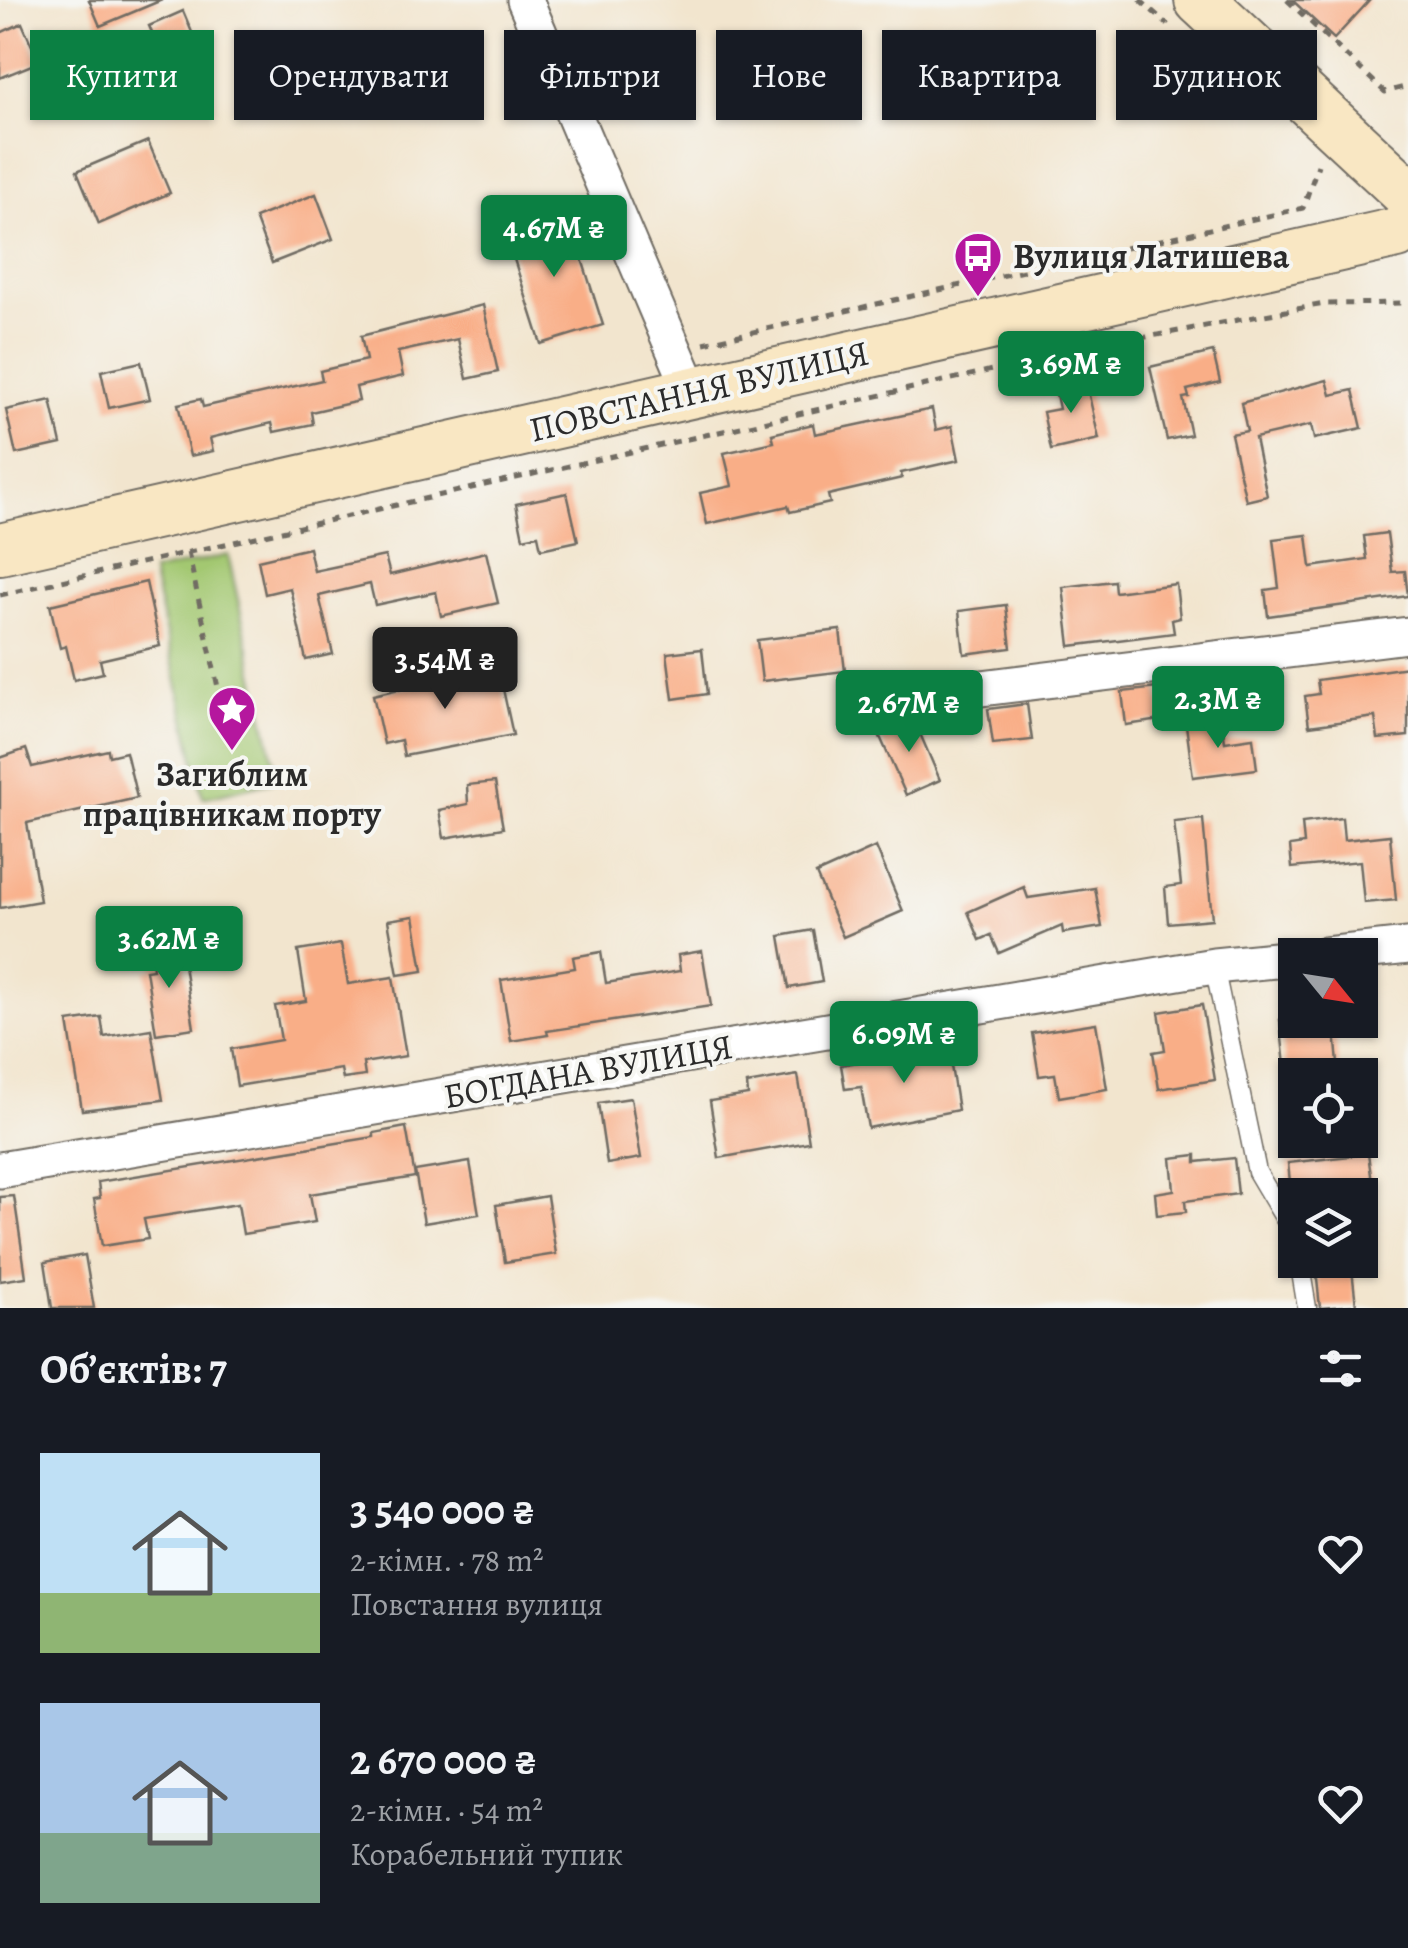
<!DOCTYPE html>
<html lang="uk">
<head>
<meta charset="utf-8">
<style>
  :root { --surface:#171b24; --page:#242831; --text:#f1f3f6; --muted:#9ea1a6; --accent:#0b8043 }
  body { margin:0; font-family:Alegreya,serif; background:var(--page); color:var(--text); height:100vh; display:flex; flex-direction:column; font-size:38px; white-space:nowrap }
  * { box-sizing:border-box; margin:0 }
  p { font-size:32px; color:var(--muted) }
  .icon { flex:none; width:55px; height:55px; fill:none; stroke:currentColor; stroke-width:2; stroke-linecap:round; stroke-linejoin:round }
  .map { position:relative; height:1308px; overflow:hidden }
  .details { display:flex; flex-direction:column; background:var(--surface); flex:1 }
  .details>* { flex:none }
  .guide { position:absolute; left:30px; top:30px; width:1350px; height:90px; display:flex; gap:20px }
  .needle { width:65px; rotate:120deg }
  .fabs { position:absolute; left:1278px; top:938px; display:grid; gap:20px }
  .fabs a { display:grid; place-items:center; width:100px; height:100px; border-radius:0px; background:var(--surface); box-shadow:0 2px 8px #0004; font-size:50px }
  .price { position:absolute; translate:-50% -85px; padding:0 22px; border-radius:10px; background:var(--accent); color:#fff; font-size:32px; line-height:65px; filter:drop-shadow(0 2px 5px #0008) }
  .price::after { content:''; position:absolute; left:50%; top:60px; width:30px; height:22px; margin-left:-15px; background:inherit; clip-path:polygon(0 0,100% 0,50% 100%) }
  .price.current { background:#222; color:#fff }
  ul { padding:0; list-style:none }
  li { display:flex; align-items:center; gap:30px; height:250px; padding:0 40px }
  li span { display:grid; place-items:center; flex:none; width:280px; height:200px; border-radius:0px; color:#555 }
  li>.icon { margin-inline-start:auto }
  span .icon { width:120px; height:120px; fill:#fffc; stroke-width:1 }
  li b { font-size:42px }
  h2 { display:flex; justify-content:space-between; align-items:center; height:120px; padding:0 40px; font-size:42px }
  .pill { padding:0 35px; border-radius:0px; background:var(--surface); box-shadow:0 2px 8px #0004; font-size:35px; line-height:90px }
  .pill.current { background:var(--accent); color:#fff }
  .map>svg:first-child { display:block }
  .green { fill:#a3c871; stroke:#677a4e; stroke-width:2.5 }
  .building { fill:#f9ae87 }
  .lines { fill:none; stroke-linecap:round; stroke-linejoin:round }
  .lane-casing { stroke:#716c64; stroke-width:21 }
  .street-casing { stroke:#716c64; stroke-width:39 }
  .secondary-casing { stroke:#716c64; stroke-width:54 }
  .path { stroke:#716c64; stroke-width:5; stroke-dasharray:8 8; stroke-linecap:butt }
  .lane { stroke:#fff; stroke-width:18 }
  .street { stroke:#fff; stroke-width:35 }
  .secondary { stroke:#f9e7c3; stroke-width:50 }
  .labels { text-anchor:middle; stroke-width:8; stroke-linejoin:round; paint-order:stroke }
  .poi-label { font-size:35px; font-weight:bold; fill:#2b2b2b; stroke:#f6f6f2; text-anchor:start }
  .street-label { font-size:35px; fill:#2b2b2b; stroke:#f6f6f2 }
</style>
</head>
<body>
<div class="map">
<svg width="1408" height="1308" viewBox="0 0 1408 1308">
  <rect width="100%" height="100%" fill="#f6f6f2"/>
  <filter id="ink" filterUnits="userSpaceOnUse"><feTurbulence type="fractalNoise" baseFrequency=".01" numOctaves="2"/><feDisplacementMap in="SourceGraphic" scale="20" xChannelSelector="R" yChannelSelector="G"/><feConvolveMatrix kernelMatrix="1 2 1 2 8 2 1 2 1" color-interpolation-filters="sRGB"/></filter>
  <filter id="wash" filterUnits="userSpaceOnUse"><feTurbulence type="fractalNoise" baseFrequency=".0048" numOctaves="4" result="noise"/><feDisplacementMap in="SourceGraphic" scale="40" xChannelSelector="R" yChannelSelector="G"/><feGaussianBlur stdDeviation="2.25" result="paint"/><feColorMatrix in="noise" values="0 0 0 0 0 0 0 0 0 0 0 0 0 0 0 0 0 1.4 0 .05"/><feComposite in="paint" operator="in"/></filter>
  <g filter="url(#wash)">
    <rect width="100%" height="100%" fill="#f2e5ce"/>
    <path class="green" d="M228 555 278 780 203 798 152 572Z"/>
    <g id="blocks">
      <g class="building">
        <path d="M89 0H162L100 26Z"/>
        <path d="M1292 0H1370L1334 39Z"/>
        <path d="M183 11 202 56 168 70 149 26Z"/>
        <path d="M22 23 39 62 0 78V33Z"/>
        <path d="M425 39 431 76 409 80 411 95 382 100 378 73 386 71 382 47Z"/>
        <path d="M148 141 170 193 99 224 77 171Z"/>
        <path d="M316 194 333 239 272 263 255 218Z"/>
        <path d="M568 215 603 325 541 344 506 234Z"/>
        <path d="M483 305 498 372 467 379 458 339 398 352 403 376 356 387 359 401 311 412 313 424 274 432 272 423 210 438 213 451 190 456 178 404 201 399 203 407 322 380 320 371 366 360 361 336Z"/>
        <path d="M1213 352 1220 382 1187 390 1189 397 1183 398 1191 435 1167 440 1150 367Z"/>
        <path d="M141 362 150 399 109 408 101 371Z"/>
        <path d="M1085 378 1099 439 1051 450 1043 412 1059 409 1054 385Z"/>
        <path d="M1327 380 1331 395 1353 390 1362 428 1314 439 1311 425 1255 438 1267 496 1246 501 1231 434 1247 431 1241 403Z"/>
        <path d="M51 400 61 444 16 454 6 410Z"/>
        <path d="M932 409 936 430 952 426 959 460 901 473 902 478 828 495 830 503 790 512 788 506 707 524 700 493 732 486 724 453 774 442 772 434 813 424 815 434Z"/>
        <path d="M567 493 578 541 541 549 538 535 523 538 516 504Z"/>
        <path d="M1387 533 1392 572 1405 571 1408 596 1268 616 1265 590 1279 588 1273 539 1307 535 1311 567 1367 559 1364 536Z"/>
        <path d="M309 548 314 571 385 556 390 575 486 552 498 603 441 616 436 592 375 605 370 584 319 596 333 654 306 660 290 588 265 594 258 560Z"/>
        <path d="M1114 581 1115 592 1176 584 1180 618 1172 620 1174 633 1070 646 1063 587Z"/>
        <path d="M146 582 160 646 100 660 103 673 74 680 66 646 60 648 50 605Z"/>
        <path d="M1006 605 1011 648 964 654 959 611Z"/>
        <path d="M840 630 845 671 762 681 757 640Z"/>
        <path d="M702 649 707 694 673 699 667 653Z"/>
        <path d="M498 666 513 735 404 756 401 740 384 744 373 695Z"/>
        <path d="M1408 667V736L1378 739 1375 717 1309 726 1305 696 1319 694 1317 680Z"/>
        <path d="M1158 688 1161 720 1126 725 1122 692Z"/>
        <path d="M1027 704 1032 740 993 744 988 709Z"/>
        <path d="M912 715 940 780 906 795 877 730Z"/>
        <path d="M1222 721 1225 742 1253 738 1257 769 1193 777 1186 725Z"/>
        <path d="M26 749 32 767 108 750 109 756 126 752 137 798 27 823 40 901 0 908V758Z"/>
        <path d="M495 782 503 828 444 838 439 810 468 804 467 785Z"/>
        <path d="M1342 818 1344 840 1390 835 1396 900 1364 903 1360 861 1292 868 1290 846 1304 844 1302 823Z"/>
        <path d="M1203 819 1212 919 1168 923 1165 887 1181 885 1174 822Z"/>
        <path d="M876 847 903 911 843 937 816 874Z"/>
        <path d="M1024 887 1028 898 1095 888 1102 927 1063 933 1062 926 999 953 991 935 980 940 968 912Z"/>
        <path d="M414 916 423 971 398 975 388 920Z"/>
        <path d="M813 930 822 982 789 988 780 936Z"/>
        <path d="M341 944 348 984 393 977 406 1056 363 1063 365 1076 343 1079 341 1069 237 1086 231 1049 281 1040 275 1006 306 1001 298 951Z"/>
        <path d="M181 946 194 1028 156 1034 146 970 153 969 151 951Z"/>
        <path d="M702 951 711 1006 547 1031 548 1035 511 1041 501 980 575 968 573 957 601 952 606 983 680 971 678 955Z"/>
        <path d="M1202 1005 1215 1080 1159 1089 1153 1052 1165 1050 1159 1012Z"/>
        <path d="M101 1017 104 1037 151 1029 163 1100 82 1110 68 1022Z"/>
        <path d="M1280 1020H1334L1339 1075H1286Z"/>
        <path d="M1096 1023 1107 1089 1059 1097 1055 1074 1039 1076 1032 1033Z"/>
        <path d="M948 1047 958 1110 868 1128 861 1087 845 1089 841 1065Z"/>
        <path d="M798 1075 809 1142 719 1158 710 1101 748 1095 747 1084Z"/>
        <path d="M631 1098 641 1158 607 1164 598 1103Z"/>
        <path d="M406 1127 415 1177 310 1194 315 1222 243 1234 238 1204 144 1219 148 1239 102 1246 94 1199 100 1198 98 1182 374 1137V1133Z"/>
        <path d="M1368 1154 1372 1182 1291 1192 1288 1163Z"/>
        <path d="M1196 1155V1162L1234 1158 1238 1194 1185 1201 1186 1212 1157 1215 1155 1193 1174 1190 1171 1158Z"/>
        <path d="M470 1162 479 1214 424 1223 415 1171Z"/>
        <path d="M14 1196 26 1277 0 1281V1197Z"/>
        <path d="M547 1196 556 1254 505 1262 496 1205Z"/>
        <path d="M85 1255 94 1308H52L45 1262Z"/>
        <path d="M1315 1260H1351L1356 1305 1320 1308Z"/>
      </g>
    </g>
  </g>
  <g filter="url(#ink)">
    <use href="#blocks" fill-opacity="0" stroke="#716c64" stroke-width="2.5"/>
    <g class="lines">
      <g class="lane-casing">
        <g id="lane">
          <path d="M1214 966 1257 1172 1295 1236"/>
          <path d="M1299 1260 1307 1308"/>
        </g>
      </g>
      <g class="street-casing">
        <g id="street">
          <path d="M525 0 692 392"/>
          <path d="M925 695 1408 635"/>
          <path d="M1325 955 1408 946"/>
          <path d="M0 1170 1214 966 1295 958"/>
        </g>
      </g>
      <g class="secondary-casing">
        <g id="secondary">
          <path d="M1200 0 1408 194"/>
          <path d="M0 549 1397 233"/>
        </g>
      </g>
      <g class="path">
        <path d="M1140 0 1168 25"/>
        <path d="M1287 0 1385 92 1408 86"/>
        <path d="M704 343 1303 208 1318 165"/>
        <path d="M188 552 229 737"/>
        <path d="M0 595 1098 346 1324 304 1408 303"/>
      </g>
      <use href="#lane" class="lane"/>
      <use href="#street" class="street"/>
      <use href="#secondary" class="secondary"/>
    </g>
  </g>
  <defs>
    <g id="bus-pin" transform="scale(2.5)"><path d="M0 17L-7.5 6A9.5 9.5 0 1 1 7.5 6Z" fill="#b5179e" stroke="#f6f6f2"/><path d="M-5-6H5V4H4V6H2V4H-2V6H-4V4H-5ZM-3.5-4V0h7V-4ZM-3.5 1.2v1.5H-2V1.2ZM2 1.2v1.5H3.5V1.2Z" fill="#fff"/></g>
    <g id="sight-pin" transform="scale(2.5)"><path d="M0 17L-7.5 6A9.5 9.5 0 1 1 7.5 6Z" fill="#b5179e" stroke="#f6f6f2"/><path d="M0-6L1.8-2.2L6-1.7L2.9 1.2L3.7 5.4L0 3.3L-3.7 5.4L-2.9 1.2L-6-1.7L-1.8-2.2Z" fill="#fff"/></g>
  </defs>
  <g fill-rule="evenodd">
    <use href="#bus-pin" x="978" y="256"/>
    <use href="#sight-pin" x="232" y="710"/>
  </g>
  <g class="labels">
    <g class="poi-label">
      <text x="1013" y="268">Вулиця Латишева</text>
      <text x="232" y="786" text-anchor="middle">Загиблим<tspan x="232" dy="40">працівникам порту</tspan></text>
    </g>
    <g class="street-label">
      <text transform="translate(699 391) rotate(-13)" y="12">ПОВСТАННЯ ВУЛИЦЯ</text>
      <text transform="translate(588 1071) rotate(-10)" y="12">БОГДАНА ВУЛИЦЯ</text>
    </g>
  </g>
</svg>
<div class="fabs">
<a><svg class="needle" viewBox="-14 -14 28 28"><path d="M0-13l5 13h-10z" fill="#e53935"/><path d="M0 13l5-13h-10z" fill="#9ea1a6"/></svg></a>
<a><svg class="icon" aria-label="locate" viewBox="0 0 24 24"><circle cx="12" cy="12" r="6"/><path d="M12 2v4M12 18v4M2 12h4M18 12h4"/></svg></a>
<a><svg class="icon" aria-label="layers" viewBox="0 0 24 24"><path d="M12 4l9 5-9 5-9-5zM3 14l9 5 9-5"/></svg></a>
</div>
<b class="price" style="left:554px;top:280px">4.67M ₴</b>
<b class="price" style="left:1071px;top:416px">3.69M ₴</b>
<b class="price current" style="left:445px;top:712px">3.54M ₴</b>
<b class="price" style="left:1218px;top:751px">2.3M ₴</b>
<b class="price" style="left:909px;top:755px">2.67M ₴</b>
<b class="price" style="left:169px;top:991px">3.62M ₴</b>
<b class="price" style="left:904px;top:1086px">6.09M ₴</b>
<div class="guide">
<a class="pill current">Купити</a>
<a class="pill">Орендувати</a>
<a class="pill">Фільтри</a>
<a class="pill">Нове</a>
<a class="pill">Квартира</a>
<a class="pill">Будинок</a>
</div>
</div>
<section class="details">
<h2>Об’єктів: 7<svg class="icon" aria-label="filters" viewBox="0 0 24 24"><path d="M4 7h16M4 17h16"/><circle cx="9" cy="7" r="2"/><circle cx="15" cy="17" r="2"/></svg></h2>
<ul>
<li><span style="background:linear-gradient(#bfe0f5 70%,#8fb573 0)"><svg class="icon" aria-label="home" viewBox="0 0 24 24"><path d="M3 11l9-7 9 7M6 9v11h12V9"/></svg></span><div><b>3 540 000 ₴</b><p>2-кімн. · 78 m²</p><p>Повстання вулиця</p></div><svg class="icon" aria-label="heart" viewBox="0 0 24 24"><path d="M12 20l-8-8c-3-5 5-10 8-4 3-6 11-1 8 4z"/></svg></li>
<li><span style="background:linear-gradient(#a9c7e8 65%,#7fa58c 0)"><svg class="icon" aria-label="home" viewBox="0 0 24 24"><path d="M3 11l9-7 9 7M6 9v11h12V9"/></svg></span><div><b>2 670 000 ₴</b><p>2-кімн. · 54 m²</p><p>Корабельний тупик</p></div><svg class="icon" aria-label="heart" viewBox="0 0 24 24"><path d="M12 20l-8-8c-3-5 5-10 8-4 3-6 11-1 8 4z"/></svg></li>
</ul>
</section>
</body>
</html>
